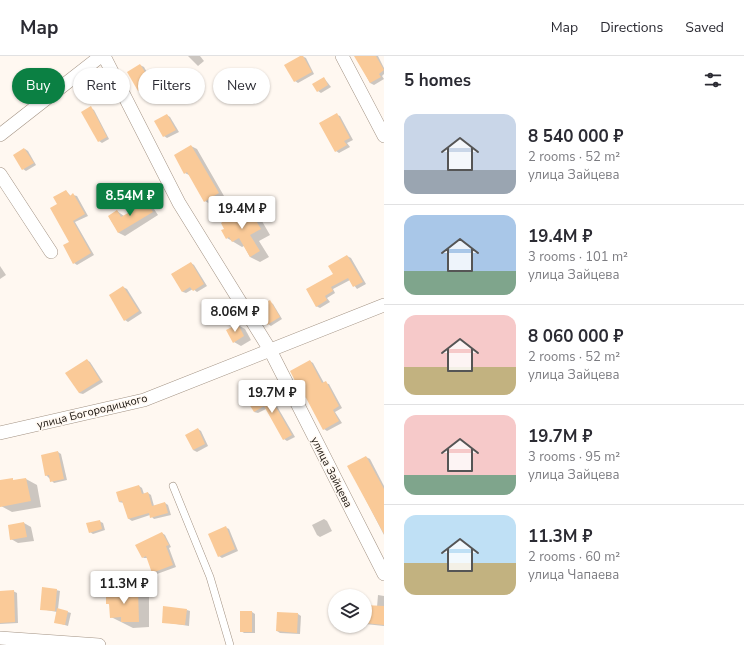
<!DOCTYPE html>
<html lang="en">
<head>
<meta charset="utf-8">
<style>
  :root { --surface:#fff; --page:#f2f2f3; --text:#2b2b33; --muted:#7c7c81; --line:#e1e1e2; --accent:#0b8043 }
  body { margin:0; font-family:"Nunito Sans",sans-serif; background:var(--page); color:var(--text); height:100vh; display:flex; flex-direction:column; font-size:15px; white-space:nowrap }
  * { box-sizing:border-box; margin:0 }
  p { font-size:13px; color:var(--muted) }
  .icon { flex:none; width:22px; height:22px; fill:none; stroke:currentColor; stroke-width:2; stroke-linecap:round; stroke-linejoin:round }
  .map { position:relative; flex:1; overflow:hidden }
  .side { display:flex; flex-direction:column; background:var(--surface); width:360px }
  .side>* { flex:none }
  .hud { position:absolute; left:12px; top:12px; width:312px; height:36px; display:flex; gap:8px }
  .tools { position:absolute; left:328px; top:533px; display:grid; gap:8px }
  .tools a { display:grid; place-items:center; width:44px; height:44px; border-radius:50%; background:var(--surface); box-shadow:0 1px 3px #0004; font-size:20px }
  .price { position:absolute; translate:-50% -34px; padding:0 9px; border-radius:4px; background:#fff; color:#222; font-size:13px; line-height:26px; filter:drop-shadow(0 1px 2px #0008) }
  .price::after { content:''; position:absolute; left:50%; top:24px; width:12px; height:9px; margin-left:-6px; background:inherit; clip-path:polygon(0 0,100% 0,50% 100%) }
  .price.current { background:var(--accent); color:#fff }
  ul { padding:0; list-style:none }
  li { display:flex; align-items:center; gap:12px; height:100px; padding:0 20px }
  li+li { border-top:1px solid var(--line) }
  li span { display:grid; place-items:center; flex:none; width:112px; height:80px; border-radius:12px; color:#555 }
  li>.icon { margin-inline-start:auto }
  span .icon { width:48px; height:48px; fill:#fffc; stroke-width:1 }
  li b { font-size:17px }
  h2 { display:flex; justify-content:space-between; align-items:center; height:48px; padding:0 20px; font-size:17px }
  .pill { padding:0 14px; border-radius:18px; background:var(--surface); box-shadow:0 1px 3px #0004; font-size:14px; line-height:36px }
  .pill.current { background:var(--accent); color:#fff }
  header { display:flex; align-items:center; gap:24px; box-sizing:border-box; height:56px; padding:0 20px; background:var(--surface); border-bottom:1px solid var(--line) }
  header strong { font-size:19px }
  nav { display:flex; gap:22px; margin-inline-start:auto; font-size:14px }
  main { display:flex; flex:1; min-height:0 }
  .map>svg:first-child { display:block }
  .shadow { fill:#0003 }
  .building { fill:#faca98 }
  .lines { fill:none; stroke-linecap:round; stroke-linejoin:round }
  .lane-casing { stroke:#a39384; stroke-width:8 }
  .street-casing { stroke:#a39384; stroke-width:14 }
  .lane { stroke:#fff; stroke-width:7 }
  .street { stroke:#fff; stroke-width:13 }
  .labels { text-anchor:middle; stroke-width:3; stroke-linejoin:round; paint-order:stroke }
  .street-label { font-size:11px; fill:#18120c; stroke:#fff8f1 }
</style>
</head>
<body>
<header>
<strong>Map</strong>
<nav><a>Map</a><a>Directions</a><a>Saved</a></nav>
</header>
<main>
<div class="map">
<svg width="384" height="589" viewBox="0 0 384 589">
  <rect width="100%" height="100%" fill="#fff8f1"/>
  <g class="shadow">
    <path d="M188 0H200L204 5 198 10Z"/>
    <path d="M302 0 306 2 314 18 298 27 295 25Z"/>
    <path d="M356 0H378L384 12V18L382 20 384 23 374 29 370 27Z"/>
    <path d="M140 9 144 11 154 29 142 36 139 34Z"/>
    <path d="M324 22 331 31 321 37 318 35Z"/>
    <path d="M91 52 94 54 109 83 102 87 99 85Z"/>
    <path d="M167 59 170 61 179 76 167 82 164 80Z"/>
    <path d="M337 59 340 60 353 84 347 87 350 91 339 97 336 95Z"/>
    <path d="M191 90 197 93 224 140 210 148 205 145 191 120 185 117Z"/>
    <path d="M25 93 28 95 36 109 26 115 23 113Z"/>
    <path d="M66 135 71 140 73 139 77 140 88 160 75 166 94 199 77 209 74 207 70 186 59 148Z"/>
    <path d="M147 147 152 150 158 159 125 180 119 177 109 161 117 155 124 160Z"/>
    <path d="M241 154 245 156 249 154 259 160 270 179 259 185 269 201 260 206 250 201 244 190 242 191 227 182Z"/>
    <path d="M347 200 351 202 366 228 357 233 350 224 333 233 335 237 327 242 330 246 320 252 316 250Z"/>
    <path d="M191 207 194 209 207 230 197 236 193 233 186 237 183 236 172 218Z"/>
    <path d="M0 210 6 219 0 223Z"/>
    <path d="M123 231 127 233 142 257 128 266 125 264Z"/>
    <path d="M270 246 273 248 282 263 271 270 268 268Z"/>
    <path d="M238 269 245 273 251 284 241 290 234 286Z"/>
    <path d="M87 304 90 306 103 326 83 338 79 337Z"/>
    <path d="M310 305 313 307 324 327 329 328 342 352 335 356 342 367 327 375 324 373 307 342 304 341Z"/>
    <path d="M268 338 271 340 295 381 287 385 284 383 266 353 258 357 254 356Z"/>
    <path d="M198 373 201 375 208 390 197 396 193 394Z"/>
    <path d="M58 396 61 398 67 424 54 427 46 419Z"/>
    <path d="M366 401 370 403 384 430V479L349 411Z"/>
    <path d="M26 423 37 429 41 451 12 456 1 450 0 426Z"/>
    <path d="M139 430 142 432 144 438 148 437 151 439 154 450 165 447 168 449 171 459 154 463 150 459 132 465 129 463 124 447 119 446Z"/>
    <path d="M324 463 327 465 332 475 320 481 317 479 312 469Z"/>
    <path d="M99 465 103 467 105 474 93 478 90 476Z"/>
    <path d="M24 467 31 471 34 485 18 487 11 483Z"/>
    <path d="M225 471 229 473 238 495 222 502 219 500Z"/>
    <path d="M162 477 165 479 171 491 169 492 176 511 157 518 153 516 148 502H143Z"/>
    <path d="M56 534 60 535 58 553 71 557 68 570 55 566 57 556 41 553Z"/>
    <path d="M13 535 17 537 18 567 0 568V536Z"/>
    <path d="M138 535 149 541V571L133 572 111 561 110 549 107 547V536Z"/>
    <path d="M378 539 384 540V570L365 568V550L377 551Z"/>
    <path d="M187 554 190 555 189 570 163 566Z"/>
    <path d="M252 556 255 558V577H244L241 575Z"/>
    <path d="M298 558 301 560 300 578 280 577 277 575Z"/>
  </g>
  <g class="building">
    <path d="M300 0H303L312 16 294 26 284 9Z"/>
    <path d="M354 0H376L384 14 379 18 381 21 370 27Z"/>
    <path d="M140 8 152 27 138 35 127 16Z"/>
    <path d="M324 21 328 29 317 36 312 28Z"/>
    <path d="M91 50 107 81 98 86 81 56Z"/>
    <path d="M337 57 350 82 344 85 347 89 335 96 319 67Z"/>
    <path d="M167 58 176 74 163 81 154 65Z"/>
    <path d="M191 89 219 137 204 146 187 116 184 118 174 99Z"/>
    <path d="M24 92 34 107 22 114 13 99Z"/>
    <path d="M66 134 70 140 73 137 85 158 73 165 91 197 73 208 63 189 69 186 50 152 57 148 53 141Z"/>
    <path d="M147 146 153 156 118 177 108 160 117 154 121 161Z"/>
    <path d="M241 153 243 156 249 153 261 173 250 179 260 195 250 201 239 182 232 186 229 181 226 183 221 174 224 173 221 167Z"/>
    <path d="M347 199 363 226 353 231 348 222 331 231 333 235 325 240 327 244 316 251 306 233 333 218 328 210Z"/>
    <path d="M191 206 204 228 193 235 190 231 182 236 171 218Z"/>
    <path d="M123 230 139 255 124 265 109 239Z"/>
    <path d="M270 244 280 261 267 269 257 252Z"/>
    <path d="M238 268 244 280 233 287 226 274Z"/>
    <path d="M87 303 100 324 79 337 65 317Z"/>
    <path d="M310 304 322 327 326 325 339 350 333 354 339 365 323 374 305 340 303 341 290 315Z"/>
    <path d="M268 337 292 379 283 384 264 350 254 356 249 348Z"/>
    <path d="M198 372 205 388 193 394 185 379Z"/>
    <path d="M58 395 64 423 50 426 49 419 45 420 41 399Z"/>
    <path d="M366 400 384 433V478L347 410Z"/>
    <path d="M13 422V424L26 422 31 445 0 451V424Z"/>
    <path d="M139 429 142 438 148 436 152 450 165 446 168 457 150 462 149 457 128 463 122 445 119 446 116 436Z"/>
    <path d="M100 464 102 473 89 477 86 467Z"/>
    <path d="M24 466 27 481 10 484 8 469Z"/>
    <path d="M226 470 235 493 218 501 208 478Z"/>
    <path d="M162 476 169 489 166 490 173 509 152 517 146 500 142 502 135 489Z"/>
    <path d="M42 531 57 533 55 555 40 554Z"/>
    <path d="M14 534 15 566 0 567V535Z"/>
    <path d="M138 534 139 566H121V561L110 562 109 548H106V535Z"/>
    <path d="M365 549 384 550V569L365 567Z"/>
    <path d="M163 550 187 553 185 569 162 567Z"/>
    <path d="M57 552 68 555 65 569 54 567Z"/>
    <rect x="240" y="555" width="12" height="21"/>
    <path d="M277 556 298 557 297 577 276 575Z"/>
  </g>
  <g class="lines">
    <g class="lane-casing">
      <path id="lane" d="M173 430 210 521 230 589"/>
    </g>
    <g class="street-casing">
      <g id="street">
        <path d="M104 0 179 147 270 294 384 518"/>
        <path d="M342 0 384 80"/>
        <path d="M0 79 101 0"/>
        <path d="M0 118 51 196"/>
        <path d="M0 377 144 344 384 249"/>
        <path d="M0 582 99 589"/>
      </g>
    </g>
    <use href="#lane" class="lane"/>
    <use href="#street" class="street"/>
  </g>
  <g class="labels">
    <g class="street-label">
      <text transform="translate(92 355) rotate(-14)" y="4">улица Богородицкого</text>
      <text transform="translate(332 416) rotate(63)" y="4">улица Зайцева</text>
    </g>
  </g>
</svg>
<div class="tools">
<a><svg class="icon" aria-label="layers" viewBox="0 0 24 24"><path d="M12 4l9 5-9 5-9-5zM3 14l9 5 9-5"/></svg></a>
</div>
<b class="price current" style="left:130px;top:161px">8.54M ₽</b>
<b class="price" style="left:242px;top:174px">19.4M ₽</b>
<b class="price" style="left:235px;top:277px">8.06M ₽</b>
<b class="price" style="left:272px;top:358px">19.7M ₽</b>
<b class="price" style="left:124px;top:549px">11.3M ₽</b>
<div class="hud">
<a class="pill current">Buy</a>
<a class="pill">Rent</a>
<a class="pill">Filters</a>
<a class="pill">New</a>
</div>
</div>
<section class="side">
<h2>5 homes<svg class="icon" aria-label="filters" viewBox="0 0 24 24"><path d="M4 7h16M4 17h16"/><circle cx="9" cy="7" r="2"/><circle cx="15" cy="17" r="2"/></svg></h2>
<ul>
<li><span style="background:linear-gradient(#c9d6e8 70%,#9aa5b1 0)"><svg class="icon" aria-label="home" viewBox="0 0 24 24"><path d="M3 11l9-7 9 7M6 9v11h12V9"/></svg></span><div><b>8 540 000 ₽</b><p>2 rooms · 52 m²</p><p>улица Зайцева</p></div></li>
<li><span style="background:linear-gradient(#a9c7e8 70%,#7fa58c 0)"><svg class="icon" aria-label="home" viewBox="0 0 24 24"><path d="M3 11l9-7 9 7M6 9v11h12V9"/></svg></span><div><b>19.4M ₽</b><p>3 rooms · 101 m²</p><p>улица Зайцева</p></div></li>
<li><span style="background:linear-gradient(#f6c9c9 65%,#c2b280 0)"><svg class="icon" aria-label="home" viewBox="0 0 24 24"><path d="M3 11l9-7 9 7M6 9v11h12V9"/></svg></span><div><b>8 060 000 ₽</b><p>2 rooms · 52 m²</p><p>улица Зайцева</p></div></li>
<li><span style="background:linear-gradient(#f6c9c9 75%,#7fa58c 0)"><svg class="icon" aria-label="home" viewBox="0 0 24 24"><path d="M3 11l9-7 9 7M6 9v11h12V9"/></svg></span><div><b>19.7M ₽</b><p>3 rooms · 95 m²</p><p>улица Зайцева</p></div></li>
<li><span style="background:linear-gradient(#bfe0f5 60%,#c2b280 0)"><svg class="icon" aria-label="home" viewBox="0 0 24 24"><path d="M3 11l9-7 9 7M6 9v11h12V9"/></svg></span><div><b>11.3M ₽</b><p>2 rooms · 60 m²</p><p>улица Чапаева</p></div></li>
</ul>
</section>
</main>
</body>
</html>
